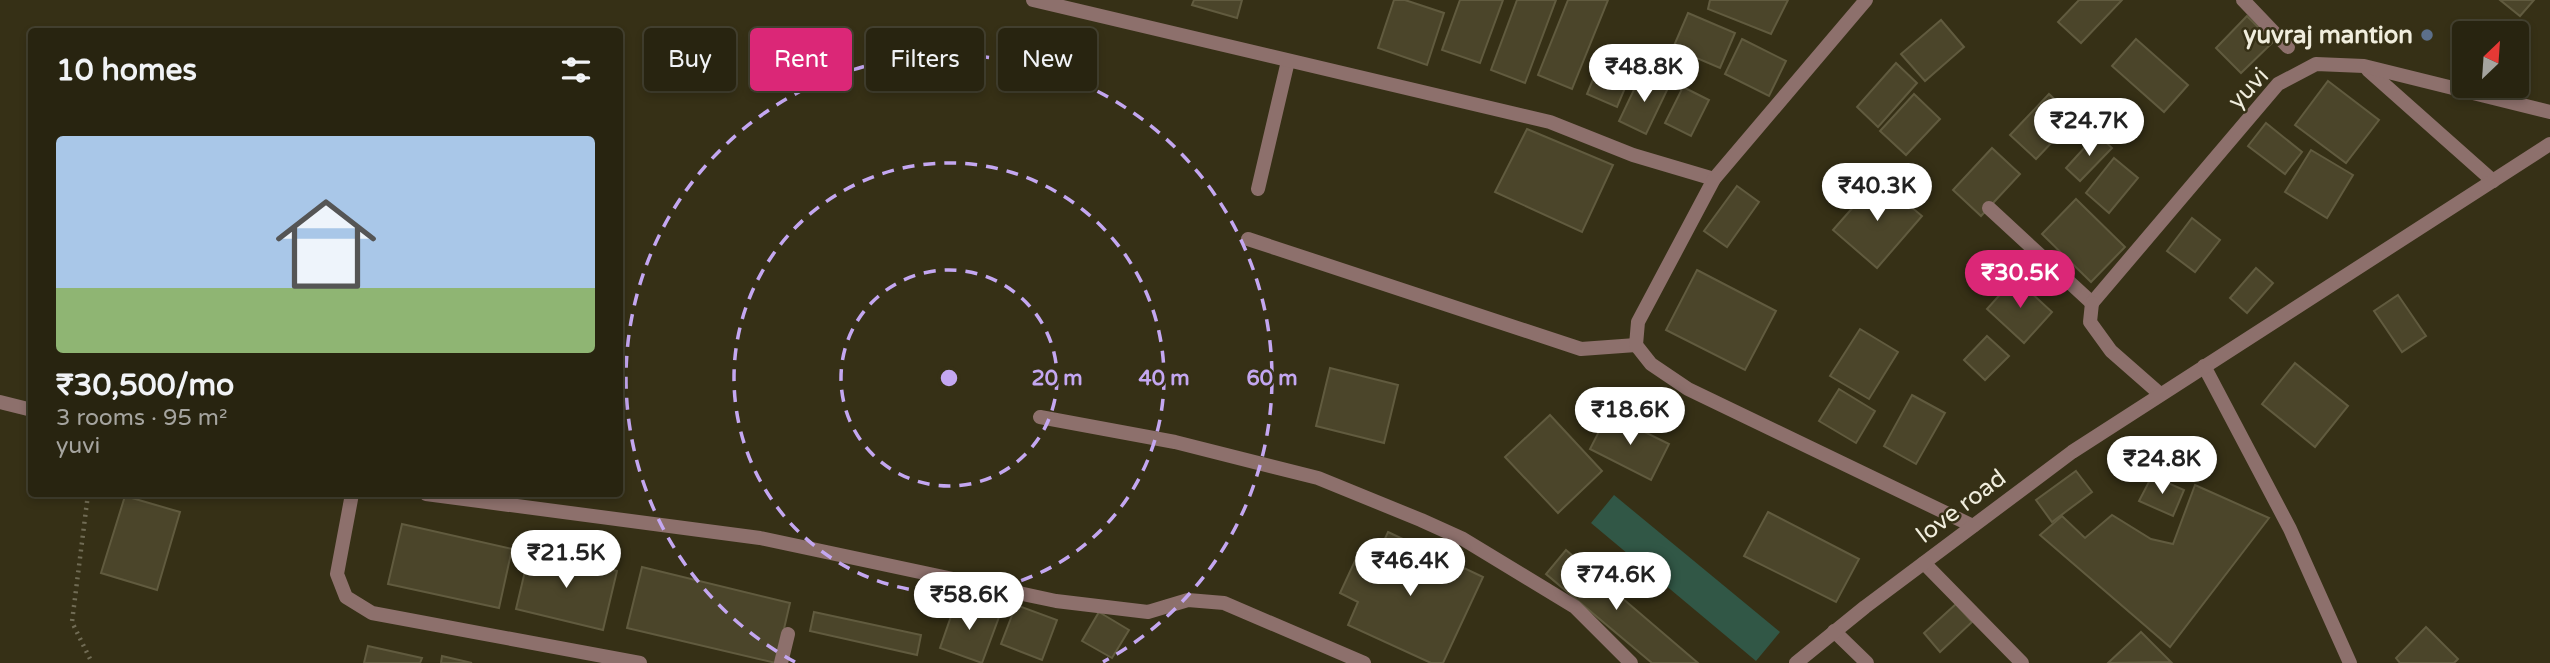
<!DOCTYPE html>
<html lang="en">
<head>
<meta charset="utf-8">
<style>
  :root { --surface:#282410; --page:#34301e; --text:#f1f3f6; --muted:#a5a49f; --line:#444130; --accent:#db2777 }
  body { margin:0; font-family:"Varela Round",sans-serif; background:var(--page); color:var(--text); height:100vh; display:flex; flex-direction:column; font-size:26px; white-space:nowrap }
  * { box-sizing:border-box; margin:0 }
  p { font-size:23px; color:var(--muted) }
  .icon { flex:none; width:38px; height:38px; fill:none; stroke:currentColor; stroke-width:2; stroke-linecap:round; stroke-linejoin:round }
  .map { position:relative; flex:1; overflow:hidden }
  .sheet { position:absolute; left:28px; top:28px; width:595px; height:469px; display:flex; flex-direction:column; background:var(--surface); border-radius:7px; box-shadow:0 4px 10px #0003,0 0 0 2px var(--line) }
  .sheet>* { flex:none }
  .top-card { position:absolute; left:644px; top:28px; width:665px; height:63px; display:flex; gap:14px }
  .needle { width:46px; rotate:25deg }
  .tools { position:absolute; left:2452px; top:21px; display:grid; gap:14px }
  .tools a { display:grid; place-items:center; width:77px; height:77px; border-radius:7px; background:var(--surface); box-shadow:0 4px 10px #0003,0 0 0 2px var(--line); font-size:35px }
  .price { position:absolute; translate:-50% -60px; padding:0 16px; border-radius:24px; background:#fff; color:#222; font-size:23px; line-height:46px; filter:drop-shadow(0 2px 4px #0008) }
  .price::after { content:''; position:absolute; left:50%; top:42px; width:21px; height:16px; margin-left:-10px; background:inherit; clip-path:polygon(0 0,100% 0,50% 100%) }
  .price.on { background:var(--accent); color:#fff }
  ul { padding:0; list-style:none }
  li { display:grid; align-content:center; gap:14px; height:371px; padding:0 28px }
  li+li { border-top:2px solid var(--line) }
  li span { display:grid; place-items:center; height:217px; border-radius:7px; color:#555 }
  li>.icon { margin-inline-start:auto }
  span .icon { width:126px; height:126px; fill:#fffc; stroke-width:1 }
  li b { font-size:30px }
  h2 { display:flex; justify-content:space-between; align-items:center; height:84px; padding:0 28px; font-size:30px }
  .pill { padding:0 24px; border-radius:7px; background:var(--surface); box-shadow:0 4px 10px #0003,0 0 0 2px var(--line); font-size:24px; line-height:63px }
  .pill.on { background:var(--accent); color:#fff }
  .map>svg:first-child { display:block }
  .green { fill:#315746 }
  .building { fill:#4b452a; stroke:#615b3f; stroke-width:2 }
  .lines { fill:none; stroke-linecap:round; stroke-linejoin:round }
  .path { stroke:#716c55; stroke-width:4.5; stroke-dasharray:2 5; stroke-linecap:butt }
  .service { stroke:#8d706c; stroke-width:14 }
  .minor { stroke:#8d706c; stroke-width:14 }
  .ring { fill:none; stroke:#c4a7f1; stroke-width:3.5; stroke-dasharray:12 9 }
  .service-dot { fill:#5c6f8a; stroke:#363016; stroke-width:2.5 }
  .labels { text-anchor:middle; stroke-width:5; stroke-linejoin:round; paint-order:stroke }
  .poi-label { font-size:24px; font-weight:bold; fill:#f0eddd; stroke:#363016; text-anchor:end }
  .street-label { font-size:24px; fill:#f0eddd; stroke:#363016 }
  .centre { fill:#c4a7f1; stroke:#363016; stroke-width:3.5 }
  .ring-label { font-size:21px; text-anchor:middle; font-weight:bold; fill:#c4a7f1; stroke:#363016; stroke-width:5; stroke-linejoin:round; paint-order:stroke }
</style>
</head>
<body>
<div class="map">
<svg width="2550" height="663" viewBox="0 0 2550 663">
  <rect width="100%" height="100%" fill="#363016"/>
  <path class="green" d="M1614 495 1780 632 1756 661 1591 523Z"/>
  <g class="building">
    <path d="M1194 0H1242L1237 18 1192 5Z"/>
    <path d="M1394 0H1405L1444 13 1427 65 1378 48Z"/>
    <path d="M1460 0H1503L1480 63 1442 50Z"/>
    <path d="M1517 0H1556L1525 83 1491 70Z"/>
    <path d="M1568 0H1608L1572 89 1538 75Z"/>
    <path d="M1710 0H1788L1771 34 1708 9Z"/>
    <path d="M2079 0H2122L2081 43 2058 22Z"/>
    <path d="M2500 0H2534L2520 16Z"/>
    <path d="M1688 13 1735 33 1720 68 1673 48Z"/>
    <path d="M2247 16 2273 42 2241 73 2216 48Z"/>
    <path d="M1941 20 1964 47 1925 81 1901 54Z"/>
    <path d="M1742 39 1786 61 1769 96 1725 74Z"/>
    <path d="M2136 39 2188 85 2164 112 2112 66Z"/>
    <path d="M1896 63 1917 83 1878 127 1857 107Z"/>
    <path d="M1598 67 1628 81 1617 107 1587 94Z"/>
    <path d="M1641 75 1668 88 1646 134 1619 121Z"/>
    <path d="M2328 81 2379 120 2346 163 2295 125Z"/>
    <path d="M1683 87 1709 100 1691 136 1665 123Z"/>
    <path d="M1914 94 1940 119 1906 155 1880 131Z"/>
    <path d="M2049 94 2075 118 2036 159 2010 135Z"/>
    <path d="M2266 123 2302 152 2285 174 2248 146Z"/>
    <path d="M1527 129 1613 165 1582 232 1495 192Z"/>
    <path d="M2097 134 2112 148 2080 181 2066 168Z"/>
    <path d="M1992 148 2020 174 1981 216 1953 190Z"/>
    <path d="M2311 150 2353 175 2327 218 2285 192Z"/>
    <path d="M2114 158 2138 178 2109 213 2086 193Z"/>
    <path d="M1878 179 1922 216 1877 268 1833 230Z"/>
    <path d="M1737 186 1759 202 1727 247 1704 231Z"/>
    <path d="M2076 199 2125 247 2091 282 2042 234Z"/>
    <path d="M2192 218 2220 240 2195 272 2167 251Z"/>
    <path d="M2256 268 2273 283 2247 313 2230 298Z"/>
    <path d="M1697 270 1776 311 1745 370 1666 330Z"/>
    <path d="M2015 278 2052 312 2024 343 1987 309Z"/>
    <path d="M2398 295 2426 336 2402 352 2374 311Z"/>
    <path d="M1860 329 1898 352 1869 399 1830 376Z"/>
    <path d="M1987 336 2009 356 1985 380 1964 360Z"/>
    <path d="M2295 363 2348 406 2315 447 2262 404Z"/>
    <path d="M1330 368 1398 385 1384 443 1316 426Z"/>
    <path d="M1839 389 1875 411 1856 443 1819 421Z"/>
    <path d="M1912 395 1945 413 1916 464 1884 446Z"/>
    <path d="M1608 414 1669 444 1651 480 1590 449Z"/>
    <path d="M1550 415 1602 471 1558 513 1505 457Z"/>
    <path d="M2076 471 2092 492 2052 522 2036 500Z"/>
    <path d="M2152 476 2184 490 2173 516 2139 501Z"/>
    <path d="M2195 485 2269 518 2170 647 2040 535 2062 516 2085 538 2112 515 2151 539 2173 544Z"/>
    <path d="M125 496 180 512 157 590 101 573Z"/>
    <path d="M1768 512 1859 559 1836 602 1744 556Z"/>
    <path d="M402 524 512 549 499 608 388 584Z"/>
    <path d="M1388 532 1483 577 1443 663H1431L1348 625 1358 602 1340 593 1360 550 1376 558Z"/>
    <path d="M530 550 617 571 603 630 516 609Z"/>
    <path d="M1566 550 1698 663H1652L1546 574Z"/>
    <path d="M642 567 790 603 776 663 627 628Z"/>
    <path d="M956 602 999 617 982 663 940 648Z"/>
    <path d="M1956 604 1972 622 1940 652 1924 633Z"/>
    <path d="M1016 605 1057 620 1042 660 1001 644Z"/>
    <path d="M814 612 921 635 917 655 810 631Z"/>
    <path d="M1099 612 1129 630 1112 658 1082 641Z"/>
    <path d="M2426 627 2458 659 2454 663H2400L2396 658Z"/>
    <path d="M2141 632 2171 662 2108 663Z"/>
    <path d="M368 646 422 658 420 663H364Z"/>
    <path d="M442 656 472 663H441Z"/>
  </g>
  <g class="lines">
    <path class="path" d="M88 494 72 622 92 663"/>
    <g class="service">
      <path d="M1258 189 1288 61"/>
      <path d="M1248 239 1581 349 1636 345"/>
      <path d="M781 663 788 634"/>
    </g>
    <g class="minor">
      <path d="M1033 0 1550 122 1633 155 1714 179"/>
      <path d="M1866 0 1714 179 1638 322 1636 345 1651 364 1688 389 1973 526"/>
      <path d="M2243 0 2288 47"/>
      <path d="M2368 70 2493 181"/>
      <path d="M1989 208 2092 303"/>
      <path d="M2092 303 2278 84 2316 64 2364 66 2550 112"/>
      <path d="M2092 303 2090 322 2111 351 2160 394"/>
      <path d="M2204 366 2290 529 2350 663"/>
      <path d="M0 402 32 410"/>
      <path d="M1040 417 1175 442 1318 478 1421 520 1463 539 1575 607 1631 663"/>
      <path d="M352 494 337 574 346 597 372 613 640 663"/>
      <path d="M426 494 760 538 1056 601 1148 612 1188 600 1224 603 1364 663"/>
      <path d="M1924 563 2022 663"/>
      <path d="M1834 631 1867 663"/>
      <path d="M1796 663 1865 607 2072 452 2550 144"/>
    </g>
  </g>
  <g class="ring">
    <circle cx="949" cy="378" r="108"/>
    <circle cx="949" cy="378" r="215"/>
    <path d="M795 662A323 323 0 1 1 1103 662"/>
  </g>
  <circle class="service-dot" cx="2427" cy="35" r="7"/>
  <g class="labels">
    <g class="poi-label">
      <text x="2413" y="43">yuvraj mantion</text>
    </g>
    <g class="street-label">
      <text transform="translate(2248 88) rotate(-46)" y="8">yuvi</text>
      <text transform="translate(1961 506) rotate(-37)" y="8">love road</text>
    </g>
  </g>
  <circle cx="949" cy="378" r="10" class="centre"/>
  <g class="ring-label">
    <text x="1057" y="385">20 m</text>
    <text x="1164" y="385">40 m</text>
    <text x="1272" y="385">60 m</text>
  </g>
</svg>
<div class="tools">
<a><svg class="needle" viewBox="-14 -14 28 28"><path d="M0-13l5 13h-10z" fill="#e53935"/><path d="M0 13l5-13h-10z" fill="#a5a49f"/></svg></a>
</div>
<b class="price" style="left:1644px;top:104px">₹48.8K</b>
<b class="price" style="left:2089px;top:158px">₹24.7K</b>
<b class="price" style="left:1877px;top:223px">₹40.3K</b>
<b class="price on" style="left:2020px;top:310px">₹30.5K</b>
<b class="price" style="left:1630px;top:447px">₹18.6K</b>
<b class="price" style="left:2162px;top:496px">₹24.8K</b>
<b class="price" style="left:566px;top:590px">₹21.5K</b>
<b class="price" style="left:1410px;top:598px">₹46.4K</b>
<b class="price" style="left:1616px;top:612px">₹74.6K</b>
<b class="price" style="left:969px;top:632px">₹58.6K</b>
<div class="top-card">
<a class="pill">Buy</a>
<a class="pill on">Rent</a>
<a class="pill">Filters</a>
<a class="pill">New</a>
</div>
<section class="sheet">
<h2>10 homes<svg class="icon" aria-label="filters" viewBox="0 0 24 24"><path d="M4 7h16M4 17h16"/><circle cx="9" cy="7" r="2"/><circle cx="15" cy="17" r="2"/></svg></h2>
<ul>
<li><span style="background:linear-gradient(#a9c7e8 70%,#8fb573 0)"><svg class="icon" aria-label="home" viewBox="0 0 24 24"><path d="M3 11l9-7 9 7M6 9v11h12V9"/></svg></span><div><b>₹30,500/mo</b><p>3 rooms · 95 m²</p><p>yuvi</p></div></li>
</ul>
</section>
</div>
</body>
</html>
